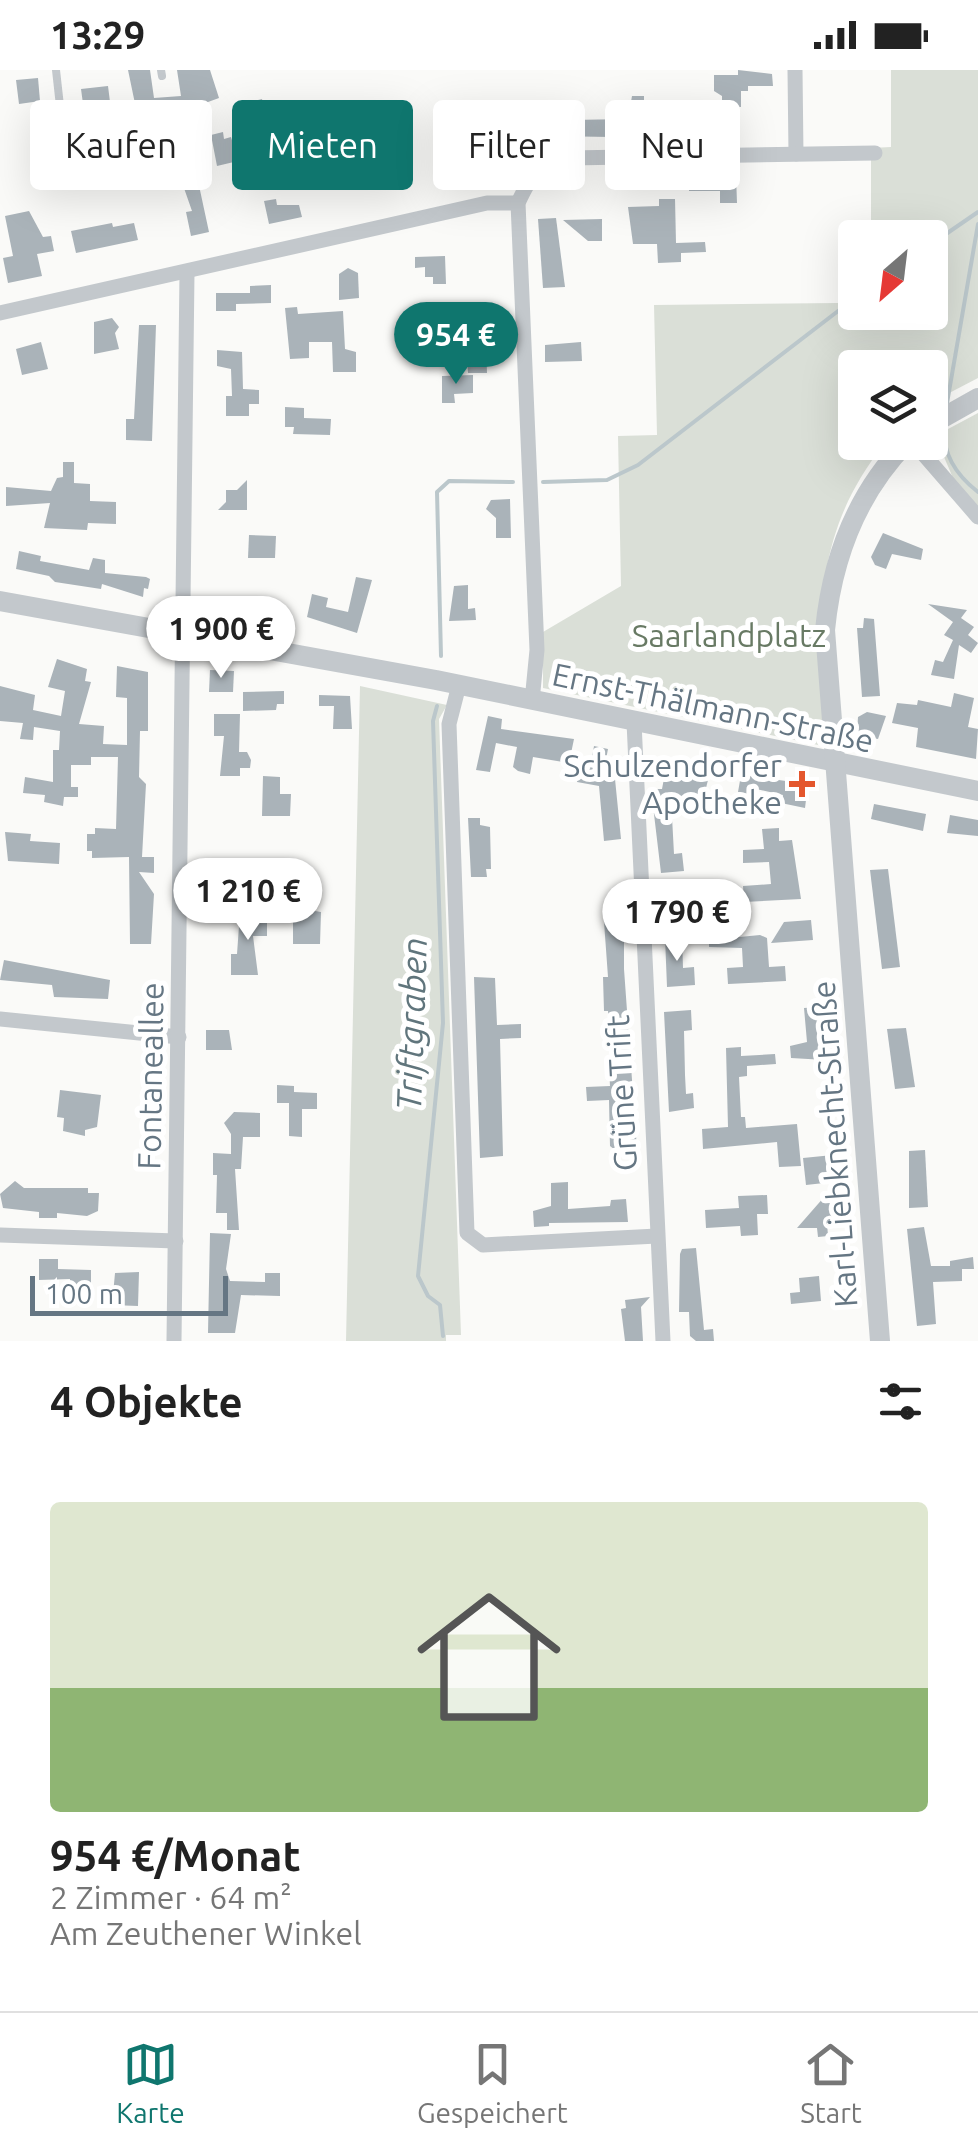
<!DOCTYPE html>
<html lang="de">
<head>
<meta charset="utf-8">
<style>
  :root { --surface:#fff; --page:#f6f6f6; --text:#222; --muted:#767676; --line:#e0e0e0; --accent:#0f766e }
  body { margin:0; font-family:Ubuntu,sans-serif; background:var(--page); color:var(--text); height:100vh; display:flex; flex-direction:column; font-size:38px; white-space:nowrap }
  * { box-sizing:border-box; margin:0 }
  p { font-size:32px; color:var(--muted) }
  .icon { flex:none; width:55px; height:55px; fill:none; stroke:currentColor; stroke-width:2; stroke-linecap:round; stroke-linejoin:round }
  .map { position:relative; height:1271px; overflow:hidden }
  .side { display:flex; flex-direction:column; background:var(--surface); flex:1 }
  .side>* { flex:none }
  .guide { position:absolute; left:30px; top:30px; width:920px; height:90px; display:flex; gap:20px }
  .needle { width:65px; rotate:208deg }
  .buttons { position:absolute; left:838px; top:150px; display:grid; gap:20px }
  .buttons a { display:grid; place-items:center; width:110px; height:110px; border-radius:10px; background:var(--surface); box-shadow:0 10px 40px #0002; font-size:50px }
  .scale { position:absolute; left:30px; bottom:25px; width:198px; box-sizing:border-box; padding-left:10px; border:5px solid #657683; border-top:0; font-size:28px; line-height:35px; white-space:nowrap; color:#657683; -webkit-text-stroke:8px #fff; paint-order:stroke }
  .price { position:absolute; translate:-50% -85px; padding:0 22px; border-radius:35px; background:#fff; color:#222; font-size:32px; line-height:65px; filter:drop-shadow(0 2px 5px #0008) }
  .price::after { content:''; position:absolute; left:50%; top:60px; width:30px; height:22px; margin-left:-15px; background:inherit; clip-path:polygon(0 0,100% 0,50% 100%) }
  .price.on { background:var(--accent); color:#fff }
  ul { padding:0; list-style:none }
  li { display:grid; align-content:center; gap:20px; height:530px; padding:0 50px }
  li span { display:grid; place-items:center; height:310px; border-radius:10px; color:#555 }
  li>.icon { margin-inline-start:auto }
  span .icon { width:180px; height:180px; fill:#fffc; stroke-width:1 }
  li b { font-size:42px }
  h2 { display:flex; justify-content:space-between; align-items:center; height:120px; padding:0 50px; font-size:42px }
  .pill { padding:0 35px; border-radius:10px; background:var(--surface); box-shadow:0 10px 40px #0002; font-size:35px; line-height:90px }
  .pill.on { background:var(--accent); color:#fff }
  .status { display:flex; justify-content:space-between; align-items:center; height:70px; padding:0 50px; background:var(--surface); direction:ltr }
  .status svg { height:28px; fill:currentColor }
  .dock { display:flex; justify-content:space-around; align-items:center; height:140px; border-top:2px solid var(--line); background:var(--surface); font-size:28px; color:var(--muted) }
  .dock a { display:grid; justify-items:center; gap:5px }
  .dock .on { color:var(--accent) }
  .map>svg:first-child { display:block }
  .green { fill:#dadfd7 }
  .lines { fill:none; stroke-linecap:round; stroke-linejoin:round }
  .stream { stroke:#bbc7cb; stroke-width:4 }
  .building { fill:#aab3b9 }
  .service { stroke:#c3c8cc; stroke-width:8 }
  .minor { stroke:#c3c8cc; stroke-width:15 }
  .tertiary { stroke:#c3c8cc; stroke-width:20 }
  .poi-dot { fill:#e4572e; stroke:#fff; stroke-width:4 }
  .labels { text-anchor:middle; stroke-width:10; stroke-linejoin:round; paint-order:stroke }
  .park-label { font-size:32px; fill:#687a64; stroke:#fff }
  .street-label { font-size:32px; fill:#657683; stroke:#fff }
  .poi-label { font-size:32px; fill:#657683; stroke:#fff; text-anchor:end }
  .water-label { font-size:35px; font-style:italic; fill:#60757c; stroke:#fff }
</style>
</head>
<body>
<div class="status"><b>13:29</b><svg viewBox="0 0 49 12"><path d="M0 12V9h3v3zM5 12V6h3v6zM10 12V3h3v9zM15 12V0h3v12zM26 1h20v11H26zM47 4h2v5h-2z"/></svg></div>
<div class="map">
<svg width="978" height="1271" viewBox="0 0 978 1271">
  <rect width="100%" height="100%" fill="#fafaf8"/>
  <g class="green">
    <path d="M891 0H978V308L930 333V298H855V372L885 373C808 469 818 561 828 677L543 618V562L621 516 618 366 657 365 654 235 838 233 855 220V242H930V168L871 167V78L891 77Z"/>
    <path d="M978 343V437L953 408 935 366Z"/>
    <path d="M360 616 447 635 439 649 461 1265H446V1271H346Z"/>
  </g>
  <g class="lines">
    <g class="stream">
      <path d="M930 175 978 142"/>
      <path d="M946 339 978 154"/>
      <path d="M944 354C942 383 955 404 978 422"/>
      <path d="M543 412 607 410 638 395 855 228"/>
      <path d="M441 586 437 422 449 411 513 412"/>
      <path d="M437 636 433 651 443 953 418 1206 428 1226 440 1235 443 1266"/>
    </g>
  </g>
  <g class="building">
    <path d="M128 0H150L154 28 181 26 177 0H210L219 28 175 44 138 48Z"/>
    <path d="M738 0 772 4 773 16H748V21H741V37L722 36V26L714 21V5H738Z"/>
    <path d="M38 8 40 31 19 34 16 10Z"/>
    <path d="M108 16 110 32 96 34 99 63 64 67 67 77 35 84 32 60 56 57 55 47 84 41 81 19Z"/>
    <path d="M632 26H644V51H672V68L550 66V45L563 43 571 50 628 49Z"/>
    <path d="M262 29 265 44 274 42 278 63 259 66 256 52 248 53 242 34Z"/>
    <path d="M472 60 473 100H457L456 61Z"/>
    <path d="M223 62 224 69 231 67 238 91 217 96 211 65Z"/>
    <path d="M173 73 177 92 98 110 94 90Z"/>
    <path d="M395 78 396 97 405 96 406 109H399V117H379L384 79Z"/>
    <path d="M195 97 209 162 191 166 186 142 192 141 178 101Z"/>
    <path d="M689 104 736 105 737 133H720V121H689Z"/>
    <path d="M276 129 277 135H299L302 147 269 154 264 131Z"/>
    <path d="M659 129H675L676 173 705 172 706 182 681 183V192L658 193 657 174H633L628 137 659 136Z"/>
    <path d="M29 141 43 167 51 166 54 181 37 184 42 206 8 213 3 188 13 186 5 146Z"/>
    <path d="M556 148 565 217 543 218 538 149Z"/>
    <path d="M602 149V171H588L563 150Z"/>
    <path d="M112 153 113 157 134 153 138 170 76 183 71 161Z"/>
    <path d="M445 186 446 214H433V207H425V197L415 198V187Z"/>
    <path d="M348 198 358 203 359 228 339 230V204Z"/>
    <path d="M271 215V233L236 234V241H216V223H250V216Z"/>
    <path d="M297 237 298 244 343 241 345 279 356 282V302H333L332 272H309V288L290 289 285 238Z"/>
    <path d="M112 248 119 257 115 263 119 279 94 284V252Z"/>
    <path d="M139 255H156L152 371 126 370V349H134Z"/>
    <path d="M471 265 486 273 487 303H468L467 285 459 278Z"/>
    <path d="M41 272 48 299 22 305 16 279Z"/>
    <path d="M581 272 582 291 545 292V275Z"/>
    <path d="M217 280 242 282 243 319 259 320V334H249V346H226V326H232L231 299 217 296Z"/>
    <path d="M473 305V323L454 324 455 333H442V306Z"/>
    <path d="M285 337 304 338V348L331 349 330 365 293 364 294 357H285Z"/>
    <path d="M63 392H74V413L90 414V431L116 432V454L88 453 87 460 44 458 50 433 6 436V417L51 421 57 408 63 407Z"/>
    <path d="M247 410V440H218L226 432V420H237Z"/>
    <path d="M510 429 511 468H496V448L486 439 491 430Z"/>
    <path d="M883 463 923 479 921 490 892 484 886 499 875 495 871 487Z"/>
    <path d="M249 465 276 466 275 488H248Z"/>
    <path d="M19 481 41 486 40 491 89 500 93 488 105 490V503L146 507 150 509 148 519 144 518 143 527 102 514 101 519 55 512 49 506 16 499Z"/>
    <path d="M356 507 372 510 357 563 307 547 312 524 328 528 326 537 348 542Z"/>
    <path d="M468 515V539L475 538 476 550 449 551 454 516Z"/>
    <path d="M928 534 967 540 961 548 974 557 968 565 978 573 971 583 959 575 954 609 931 605 935 590 943 592 953 570 944 565 953 552Z"/>
    <path d="M864 548 874 549 880 626 862 627 857 558H863Z"/>
    <path d="M57 589 87 599 85 611 91 612 79 654 104 656 103 674 127 675V628L116 627 117 596 148 602V661H140L139 707 146 714 142 787H154V803L139 802 154 824 151 874H130L129 787 92 788V781H87V764H95V758L116 759 118 687H91V695H71V717H78V727H64L63 736 44 732 45 725 23 723 25 707 53 712V680H59L60 661 34 657 33 670 20 669 23 653 0 651V616L35 625 33 640 61 646 65 621 48 617Z"/>
    <path d="M210 600 234 601 233 622H209Z"/>
    <path d="M284 621V634H277L276 640 243 641V622Z"/>
    <path d="M954 623 974 628 968 657 978 659 976 689 916 677 918 658 892 653 897 633 917 635 918 630 951 637Z"/>
    <path d="M319 625 350 626 352 659H333L334 636H319Z"/>
    <path d="M867 642 886 646 878 669 857 665 858 647Z"/>
    <path d="M214 644H240L239 682H247L251 690 250 698H240V706H220L224 666H214Z"/>
    <path d="M488 646 502 649 501 659 574 669 569 693 533 687 530 704 518 701 513 697 517 677 496 673 490 702 476 700Z"/>
    <path d="M594 676 608 679 602 710 615 709 621 769 604 771 599 716 577 712 580 696 590 699Z"/>
    <path d="M667 693 711 698 704 726 671 728 674 784 682 783 684 801 661 803 651 719H662Z"/>
    <path d="M741 705 808 714 805 738 781 733 783 725 756 719 754 725 738 722Z"/>
    <path d="M263 706 280 707V724H291L290 746H262Z"/>
    <path d="M874 734 926 744 923 761 871 749Z"/>
    <path d="M950 745 978 750V766L947 763Z"/>
    <path d="M468 748H480V755L490 757 491 799H486L487 807H471Z"/>
    <path d="M779 758V771L792 770 801 829 744 832 743 816 771 814 769 792 743 793V780L764 779 762 759Z"/>
    <path d="M5 762 31 764 30 771 60 773 59 794 8 791Z"/>
    <path d="M888 799 900 897 882 899 870 800Z"/>
    <path d="M275 817H297V838L321 842 320 874H293V845H268V825H275Z"/>
    <path d="M624 828V899L637 1079 615 1080 610 1076 609 1030 587 1031 586 1017 610 1016 609 998H613L608 941H604L603 907H608L603 838 607 829Z"/>
    <path d="M240 842H267V866H253L258 905H231V884H237Z"/>
    <path d="M811 850 813 870 771 873 784 852Z"/>
    <path d="M760 865 767 868 769 897 785 896 786 911 728 914 727 898 743 897 742 878 709 877V870Z"/>
    <path d="M682 866 683 898 694 897 695 915 667 917 665 867Z"/>
    <path d="M4 890 110 910 108 929 54 927 52 915 0 910Z"/>
    <path d="M474 907 495 908 497 955 521 954V968L500 969 503 1086 480 1088Z"/>
    <path d="M818 937 825 990 791 988 790 976 807 972 804 938Z"/>
    <path d="M691 940 692 960 684 961 685 1005 686 1024 693 1023 694 1038 669 1042 664 942Z"/>
    <path d="M906 958 915 1017 895 1019 887 959Z"/>
    <path d="M206 960H229L232 980H206Z"/>
    <path d="M741 977V986L775 984 776 994 747 996V1006L739 1007 741 1047H745L746 1058 797 1054 801 1096 779 1097 777 1072 703 1079 702 1059 728 1057 726 978Z"/>
    <path d="M277 1015 294 1016V1022L317 1023V1039H302V1067L289 1066V1033H277Z"/>
    <path d="M60 1020 101 1025 97 1057 85 1060V1066L63 1061 64 1048 57 1047Z"/>
    <path d="M234 1042 260 1043V1067H243L241 1099H235L239 1160H227V1143H216L217 1105H213V1083L231 1084V1064L224 1053Z"/>
    <path d="M925 1080 928 1137 909 1138V1081Z"/>
    <path d="M833 1085 834 1101 824 1113 806 1115 803 1088Z"/>
    <path d="M15 1111 24 1118H88V1123H99L98 1141 87 1146 57 1143V1148H39V1142L3 1138 0 1124Z"/>
    <path d="M568 1112V1139L610 1136 611 1130 626 1129 628 1152 549 1153V1156L534 1157 533 1141 551 1136V1113Z"/>
    <path d="M767 1125 768 1144H757L758 1165 741 1166 740 1156 706 1158 705 1140 739 1138 738 1126Z"/>
    <path d="M825 1126 836 1131 837 1141 838 1152 827 1153 828 1166 818 1167 817 1158H797Z"/>
    <path d="M924 1157 931 1196H950V1191L973 1187 974 1199H962V1211L933 1212 936 1254 917 1256 907 1159Z"/>
    <path d="M210 1163 231 1164 226 1199 230 1211 265 1212V1203H280V1226L241 1225 235 1263H208Z"/>
    <path d="M696 1178 704 1260 713 1259 714 1271H696L690 1266 689 1242H679L680 1184 682 1179Z"/>
    <path d="M39 1189H58V1199L91 1200V1223L69 1220 70 1209 39 1210Z"/>
    <path d="M139 1202 138 1236 112 1235 115 1203Z"/>
    <path d="M819 1206 821 1231 791 1234 790 1223 800 1222 799 1208Z"/>
    <path d="M650 1227 641 1237 643 1271H625L621 1239 626 1238 625 1230Z"/>
  </g>
  <g class="lines">
    <g class="service">
      <path d="M56 0 60 36"/>
      <path d="M161 0 162 6"/>
    </g>
    <g class="minor">
      <path d="M795 0 796 84"/>
      <path d="M0 243 487 133H518"/>
      <path d="M913 372 978 447"/>
      <path d="M459 615 449 654 467 1163 483 1175 657 1166"/>
      <path d="M532 631 537 580 518 133C530 107 538 92 568 88L875 83"/>
      <path d="M634 652 663 1271"/>
      <path d="M0 949 179 967"/>
      <path d="M0 1165 176 1171"/>
      <path d="M174 1271 187 203"/>
    </g>
    <g class="tertiary">
      <path d="M930 355 978 328"/>
      <path d="M0 531 436 610 978 721"/>
      <path d="M880 1271 825 560C832 489 856 424 907 372"/>
    </g>
  </g>
  <path class="poi-dot" d="M797 699h10v10h10v10h-10v10h-10v-10h-10v-10h10z"/>
  <g class="labels">
    <g class="park-label">
      <text x="729" y="577">Saarlandplatz</text>
    </g>
    <g class="street-label">
      <text transform="translate(713 638) rotate(12)" y="11">Ernst-Thälmann-Straße</text>
      <text transform="translate(151 1006) rotate(-89)" y="11">Fontaneallee</text>
      <text transform="translate(622 1023) rotate(-93)" y="11">Grüne Trift</text>
      <text transform="translate(835 1074) rotate(-94)" y="11">Karl-Liebknecht-Straße</text>
    </g>
    <g class="poi-label">
      <text x="782" y="707">Schulzendorfer<tspan x="782" dy="37">Apotheke</tspan></text>
    </g>
    <g class="water-label">
      <text transform="translate(412 954) rotate(-88)" y="12">Triftgraben</text>
    </g>
  </g>
</svg>
<div class="buttons">
<a><svg class="needle" viewBox="-14 -14 28 28"><path d="M0-13l5 13h-10z" fill="#e53935"/><path d="M0 13l5-13h-10z" fill="#767676"/></svg></a>
<a><svg class="icon" aria-label="layers" viewBox="0 0 24 24"><path d="M12 4l9 5-9 5-9-5zM3 14l9 5 9-5"/></svg></a>
</div>
<div class="scale">100 m</div>
<b class="price on" style="left:456px;top:317px">954 €</b>
<b class="price" style="left:221px;top:611px">1 900 €</b>
<b class="price" style="left:248px;top:873px">1 210 €</b>
<b class="price" style="left:677px;top:894px">1 790 €</b>
<div class="guide">
<a class="pill">Kaufen</a>
<a class="pill on">Mieten</a>
<a class="pill">Filter</a>
<a class="pill">Neu</a>
</div>
</div>
<section class="side">
<h2>4 Objekte<svg class="icon" aria-label="filters" viewBox="0 0 24 24"><path d="M4 7h16M4 17h16"/><circle cx="9" cy="7" r="2"/><circle cx="15" cy="17" r="2"/></svg></h2>
<ul>
<li><span style="background:linear-gradient(#dfe7d0 60%,#8fb573 0)"><svg class="icon" aria-label="home" viewBox="0 0 24 24"><path d="M3 11l9-7 9 7M6 9v11h12V9"/></svg></span><div><b>954 €/Monat</b><p>2 Zimmer · 64 m²</p><p>Am Zeuthener Winkel</p></div></li>
</ul>
</section>
<nav class="dock">
<a class="on"><svg class="icon" aria-label="map" viewBox="0 0 24 24"><path d="M3 6l6-2 6 2 6-2v14l-6 2-6-2-6 2zM9 4v14M15 6v14"/></svg>Karte</a>
<a><svg class="icon" aria-label="saved" viewBox="0 0 24 24"><path d="M7 4h10v16l-5-4-5 4z"/></svg>Gespeichert</a>
<a><svg class="icon" aria-label="home" viewBox="0 0 24 24"><path d="M3 11l9-7 9 7M6 9v11h12V9"/></svg>Start</a>
</nav>
</body>
</html>
